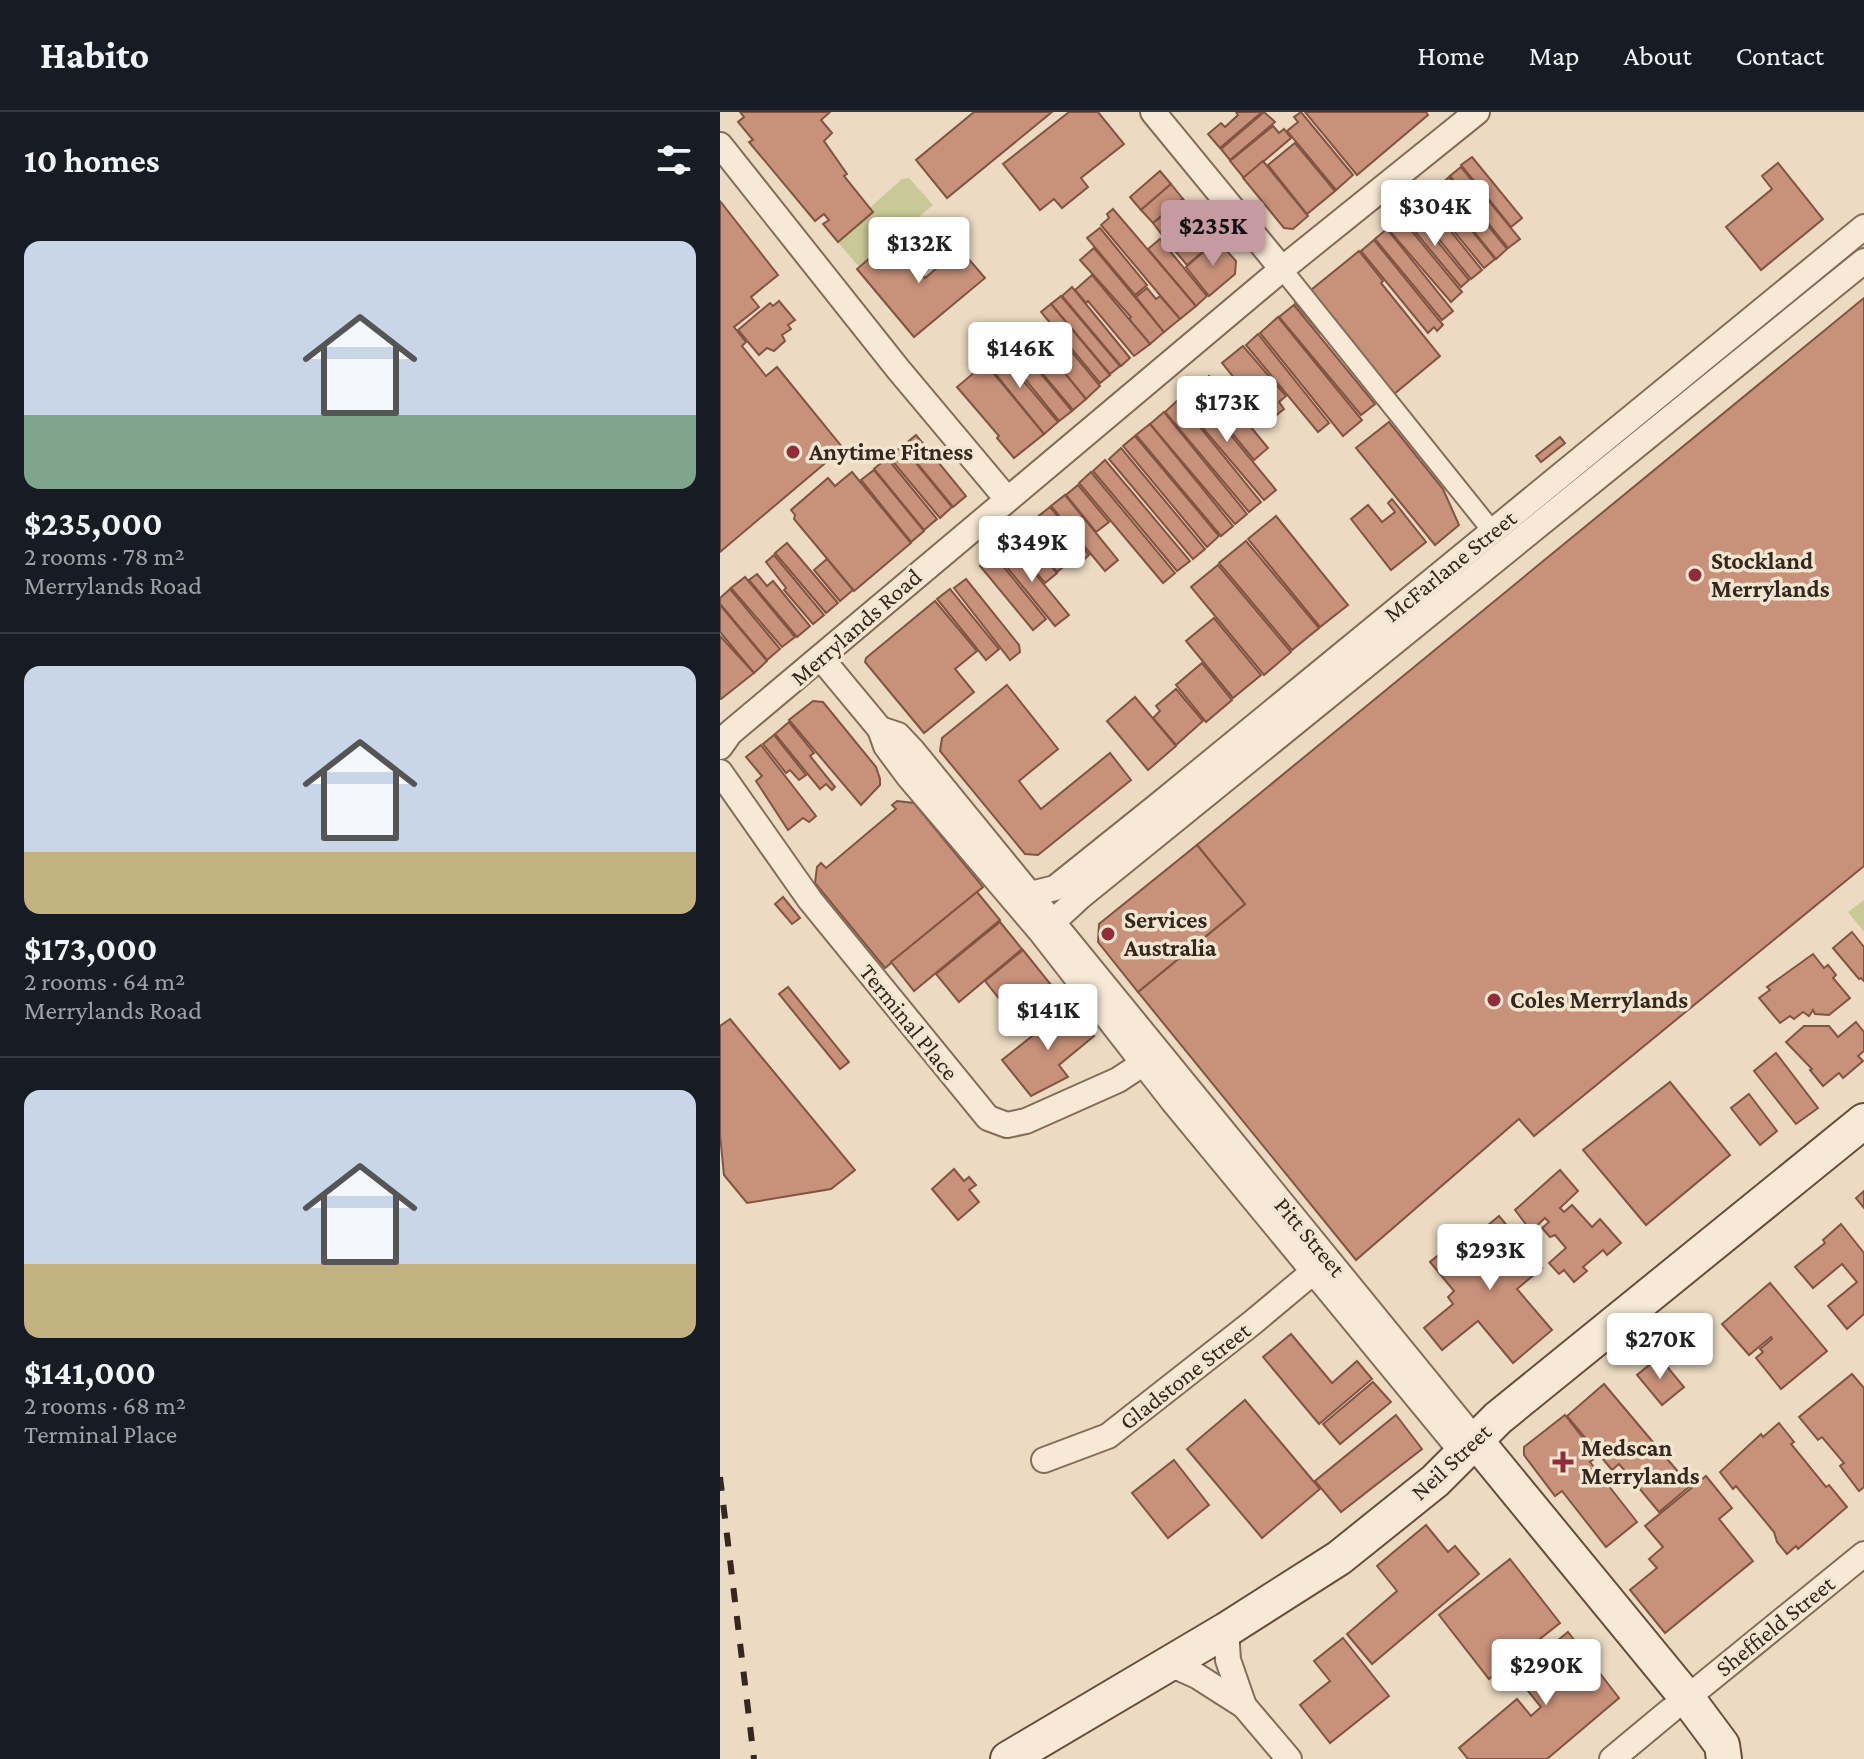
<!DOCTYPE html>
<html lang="en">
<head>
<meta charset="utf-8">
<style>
  :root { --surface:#171b24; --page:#20242c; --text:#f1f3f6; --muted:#9ea1a6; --line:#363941; --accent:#c59aa1 }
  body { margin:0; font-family:"Crimson Pro",serif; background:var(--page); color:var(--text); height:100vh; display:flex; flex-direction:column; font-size:30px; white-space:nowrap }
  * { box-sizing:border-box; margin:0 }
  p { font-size:26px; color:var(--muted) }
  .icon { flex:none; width:44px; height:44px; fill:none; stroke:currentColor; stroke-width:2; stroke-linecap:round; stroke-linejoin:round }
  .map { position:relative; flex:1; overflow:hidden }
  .drawer { display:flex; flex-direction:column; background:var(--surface); width:720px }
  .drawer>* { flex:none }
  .price { position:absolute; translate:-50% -68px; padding:0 18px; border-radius:8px; background:#fff; color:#222; font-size:26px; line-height:52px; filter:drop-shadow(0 2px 4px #0008) }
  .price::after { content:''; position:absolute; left:50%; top:48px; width:24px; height:18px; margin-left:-12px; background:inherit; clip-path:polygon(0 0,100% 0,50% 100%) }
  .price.selected { background:var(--accent); color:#111 }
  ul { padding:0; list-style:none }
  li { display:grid; align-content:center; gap:16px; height:424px; padding:0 24px }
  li+li { border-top:2px solid var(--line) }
  li span { display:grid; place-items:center; height:248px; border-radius:16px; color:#555 }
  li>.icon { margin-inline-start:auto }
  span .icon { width:144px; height:144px; fill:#fffc; stroke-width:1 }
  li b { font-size:34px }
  h2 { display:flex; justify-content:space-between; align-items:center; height:96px; padding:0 24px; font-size:34px }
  header { display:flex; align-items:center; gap:48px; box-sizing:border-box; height:112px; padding:0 40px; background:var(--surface); border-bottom:2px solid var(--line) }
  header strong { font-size:38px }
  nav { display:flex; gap:44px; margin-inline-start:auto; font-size:28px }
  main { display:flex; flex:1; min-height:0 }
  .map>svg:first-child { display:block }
  .green { fill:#c9c997 }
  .building { fill:#c8917a; stroke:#825441; stroke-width:2 }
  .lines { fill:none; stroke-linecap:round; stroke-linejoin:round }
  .pedestrian-casing { stroke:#846c5a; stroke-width:22 }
  .minor-casing { stroke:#846c5a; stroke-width:28 }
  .secondary-casing { stroke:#664d3d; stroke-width:38 }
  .pedestrian { stroke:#f7e9d5; stroke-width:18 }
  .minor { stroke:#f7e9d5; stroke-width:24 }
  .secondary { stroke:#f7e9d5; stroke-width:34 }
  .rail { stroke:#35261e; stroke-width:6; stroke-dasharray:14 14; stroke-linecap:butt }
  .poi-dot { fill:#902d39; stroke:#f3e6d1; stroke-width:3 }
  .labels { text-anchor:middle; stroke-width:7; stroke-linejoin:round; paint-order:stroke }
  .poi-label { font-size:24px; font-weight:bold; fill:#35261e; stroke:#f3e6d1; text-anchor:start }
  .street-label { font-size:24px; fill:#35261e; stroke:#f3e6d1 }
</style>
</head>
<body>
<header>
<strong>Habito</strong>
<nav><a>Home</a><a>Map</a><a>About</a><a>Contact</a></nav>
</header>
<main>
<section class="drawer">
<h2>10 homes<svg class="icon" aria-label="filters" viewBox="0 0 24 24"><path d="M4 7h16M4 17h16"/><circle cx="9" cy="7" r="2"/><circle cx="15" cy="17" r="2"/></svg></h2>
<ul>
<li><span style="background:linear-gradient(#c9d6e8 70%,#7fa58c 0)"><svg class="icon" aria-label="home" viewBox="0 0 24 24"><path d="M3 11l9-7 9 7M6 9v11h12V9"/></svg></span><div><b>$235,000</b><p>2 rooms · 78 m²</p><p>Merrylands Road</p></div></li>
<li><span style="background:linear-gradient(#c9d6e8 75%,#c2b280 0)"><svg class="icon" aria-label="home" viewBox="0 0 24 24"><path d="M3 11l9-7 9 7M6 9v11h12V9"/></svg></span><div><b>$173,000</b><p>2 rooms · 64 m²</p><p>Merrylands Road</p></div></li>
<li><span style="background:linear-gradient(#c9d6e8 70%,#c2b280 0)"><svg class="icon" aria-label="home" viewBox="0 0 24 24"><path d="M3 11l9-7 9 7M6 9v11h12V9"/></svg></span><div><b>$141,000</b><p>2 rooms · 68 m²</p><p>Terminal Place</p></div></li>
</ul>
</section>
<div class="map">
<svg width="1144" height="1647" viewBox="0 0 1144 1647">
  <rect width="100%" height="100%" fill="#ecdbc2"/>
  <g class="green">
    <path d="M189 66 213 93 139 155 115 127 182 67Z"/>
    <path d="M1144 788V820L1128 800Z"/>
  </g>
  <g class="building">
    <path d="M20 0H110L101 8 112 21 104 29 127 62 124 64 153 100 118 130 103 112 109 108 104 102 95 109 29 30 33 28 18 10 24 5Z"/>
    <path d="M254 0H332L227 86 196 48Z"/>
    <path d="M349 0H378L404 32 361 66 368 75 342 96 334 87 320 98 283 52Z"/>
    <path d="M516 0H542L500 36 488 22 501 11 505 15 518 3Z"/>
    <path d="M544 0 555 10 510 48 501 37Z"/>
    <path d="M581 0 633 63 616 78 567 19 578 10 574 5Z"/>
    <path d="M585 0H706L708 3 637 63Z"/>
    <path d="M553 14 559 21 564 17 571 26 524 66 510 49Z"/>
    <path d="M575 31 615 79 587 102 548 53Z"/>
    <path d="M752 45 802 106 791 115 741 53Z"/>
    <path d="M543 49 588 104 573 117 564 116 523 66Z"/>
    <path d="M1058 51 1103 107 1041 158 1006 115 1052 77 1042 64Z"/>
    <path d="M741 55 800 127 788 136 730 64Z"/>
    <path d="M440 59 451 72 421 98 410 85Z"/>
    <path d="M729 65 787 137 776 147 718 75Z"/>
    <path d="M451 72 463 87 433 111 421 98Z"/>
    <path d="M716 75 775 147 764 156 705 84Z"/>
    <path d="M704 86 762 158 751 167 693 95Z"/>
    <path d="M463 87 476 103 446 128 433 111Z"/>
    <path d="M0 89 58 163 31 185 39 195 14 215 26 230 22 234 46 264 57 255 123 336 0 440Z"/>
    <path d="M393 97 476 194 460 207 381 113 389 106 387 102Z"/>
    <path d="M691 97 749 168 741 175 682 104Z"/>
    <path d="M476 103 486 115 456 140 446 128Z"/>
    <path d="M681 106 742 180 731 190 668 117Z"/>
    <path d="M486 115 497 128 467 153 456 140Z"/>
    <path d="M380 116 427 173 415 183 367 126Z"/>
    <path d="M667 117 733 199 722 208 655 127Z"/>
    <path d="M172 127 205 166 240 137 265 166 194 225 137 157Z"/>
    <path d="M440 127 487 184 476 194 428 137Z"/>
    <path d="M497 128 516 149 515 162 489 184 466 155Z"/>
    <path d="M654 128 723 213 717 219 714 215 708 221 641 139Z"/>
    <path d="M374 136 444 220 430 232 409 207 411 205 360 148Z"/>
    <path d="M639 139 663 169 661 171 720 244 662 292 603 219 600 221 575 191Z"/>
    <path d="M372 163 430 232 414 244 368 189 366 191 355 178Z"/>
    <path d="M352 175 410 246 401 254 342 184Z"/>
    <path d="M427 176 436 187 440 184 460 207 444 220 416 185Z"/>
    <path d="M341 184 400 254 390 262 331 192Z"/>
    <path d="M1144 186V754L814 1024 799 1007 636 1148 418 880 525 792 477 733Z"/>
    <path d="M59 189 75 208 68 213 71 217 62 223 65 229 54 239 47 236 39 243 18 218 50 191 53 194Z"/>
    <path d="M331 192 390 263 380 271 321 200Z"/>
    <path d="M574 193 655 292 641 303 559 205Z"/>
    <path d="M558 205 642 308 623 324 540 221Z"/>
    <path d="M299 217 319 240 321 238 334 253 337 251 366 287 353 298 291 224Z"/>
    <path d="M336 221 380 274 366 287 322 233Z"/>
    <path d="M288 222 352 299 339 309 276 231Z"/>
    <path d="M538 222 609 311 598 320 526 233Z"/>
    <path d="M274 234 338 310 324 322 261 244Z"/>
    <path d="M523 234 566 284 559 290 564 297 549 309 502 251Z"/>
    <path d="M259 244 324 322 294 346 277 326 279 324 237 275 255 260 249 253Z"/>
    <path d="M489 264 548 336 534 348 475 276Z"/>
    <path d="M473 277 556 378 544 388 459 288Z"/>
    <path d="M458 288 541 390 529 400 445 300Z"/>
    <path d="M444 300 527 402 515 412 430 312Z"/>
    <path d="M669 310 723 377 739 413 715 433 636 336Z"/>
    <path d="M430 312 513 414 501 424 416 323Z"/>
    <path d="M196 323 246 384 233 395 183 334Z"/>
    <path d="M415 324 499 424 487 435 403 334Z"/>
    <path d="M840 325 845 331 821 350 816 344Z"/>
    <path d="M182 334 232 395 220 406 169 345Z"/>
    <path d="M401 336 485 437 473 447 389 347Z"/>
    <path d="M167 346 217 407 204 418 154 357Z"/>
    <path d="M385 348 470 449 457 459 373 359Z"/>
    <path d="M154 358 204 419 191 430 141 368Z"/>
    <path d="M132 360 191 431 134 479 74 407 75 403 71 398 108 366 115 374Z"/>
    <path d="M371 360 455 461 443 471 359 371Z"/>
    <path d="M358 373 389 410 376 420 346 383Z"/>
    <path d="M345 383 398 448 385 459 331 394Z"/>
    <path d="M672 387 706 430 671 458 631 407 648 393 662 410 675 400 668 391Z"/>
    <path d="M330 395 369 443 357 454 316 406Z"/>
    <path d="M556 404 628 493 600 515 528 427Z"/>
    <path d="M315 408 349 450 337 460 302 418Z"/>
    <path d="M302 419 337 461 325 471 290 429Z"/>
    <path d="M526 429 599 516 572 538 499 451Z"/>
    <path d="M67 431 118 491 106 501 55 441Z"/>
    <path d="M290 431 349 503 335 514 276 442Z"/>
    <path d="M54 443 104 503 93 512 64 478 66 476 46 450Z"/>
    <path d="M274 443 326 507 313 518 260 454Z"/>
    <path d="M107 447 133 478 120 489 94 458Z"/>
    <path d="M498 453 571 540 544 563 471 475Z"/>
    <path d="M37 462 47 474 53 469 90 514 77 525 29 468Z"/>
    <path d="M25 465 75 525 62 535 11 476Z"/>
    <path d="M246 467 299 533 300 540 290 548 234 476Z"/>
    <path d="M10 477 60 537 47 548 0 492V486Z"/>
    <path d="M230 477 279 537 266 548 217 487Z"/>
    <path d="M215 489 257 539 235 557 254 580 204 621 145 550 146 546Z"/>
    <path d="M0 493 47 549 34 561 0 520Z"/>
    <path d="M494 506 541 563 513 586 466 529Z"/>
    <path d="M0 524 34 561 1 587H0Z"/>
    <path d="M482 551 512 588 486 610 456 573Z"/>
    <path d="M287 573 338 637 299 669 321 697 390 641 411 668 318 743 305 742 220 639 222 626Z"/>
    <path d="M456 577 483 609 456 633 433 606 440 599 436 594Z"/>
    <path d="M415 585 456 634 428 658 387 609Z"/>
    <path d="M93 589 103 590 156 655 160 667V673L141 693 69 608Z"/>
    <path d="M69 610 94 641 90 644 115 675 112 678 106 672 100 677 55 622Z"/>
    <path d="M54 623 86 663 79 668 70 658 66 661 43 632Z"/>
    <path d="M41 633 96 704 89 710 83 706 68 718 36 669 42 664 26 645Z"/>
    <path d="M177 689 194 691 263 775 165 856 95 771 97 755 101 751 106 756 176 697 172 693Z"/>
    <path d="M477 733 525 792 418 880 378 830 379 812Z"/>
    <path d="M257 780 280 808 194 879 171 850Z"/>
    <path d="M63 785 80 806 72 812 55 792Z"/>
    <path d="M280 810 302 837 239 890 216 862Z"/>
    <path d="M1132 820 1144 835V869L1141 866 1139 867 1113 836Z"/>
    <path d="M303 838 348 894 318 919 297 893 289 899 265 869Z"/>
    <path d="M1093 842 1104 856 1108 853 1116 863 1113 866 1130 886 1109 903 1095 902 1093 898 1089 904 1083 900 1074 907 1070 904 1060 911 1039 886 1050 878 1047 875Z"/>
    <path d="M68 875 129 950 120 957 59 882Z"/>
    <path d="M350 894 374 924 339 953 348 965 311 984 282 948Z"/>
    <path d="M10 907 135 1058 111 1077 27 1091 4 1063 0 1023V914Z"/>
    <path d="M1136 910 1144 920V939L1138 944 1143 949 1123 966 1119 961 1103 974 1090 958 1092 957 1066 930 1084 914H1109L1118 925Z"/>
    <path d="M1056 941 1098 996 1076 1012 1034 959Z"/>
    <path d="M950 970 1010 1043 926 1113 863 1038Z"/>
    <path d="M1029 982 1057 1019 1040 1033 1011 996Z"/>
    <path d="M234 1057 244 1069 249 1065 256 1073 249 1078 259 1090 238 1108 212 1077Z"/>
    <path d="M840 1058 858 1079 840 1096 844 1100 852 1093 872 1115 880 1107 901 1131 887 1143 883 1138 863 1155 867 1159 854 1170 844 1158 839 1162 829 1151 846 1136 835 1123 830 1125 822 1116 829 1110 825 1106 811 1119 795 1098Z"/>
    <path d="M1144 1079V1096L1136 1086Z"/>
    <path d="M779 1104 822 1156 797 1177 832 1218 793 1251 758 1209 722 1238 704 1216 733 1192 728 1185 734 1179 710 1150 732 1132 737 1139Z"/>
    <path d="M1121 1112 1144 1141V1202L1127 1217 1108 1194 1137 1170 1122 1152 1093 1176 1075 1155 1105 1131 1103 1128Z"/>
    <path d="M1050 1171 1107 1239 1061 1277 1036 1246 1043 1240 1040 1237 1052 1227 1051 1225 1029 1243 1002 1212Z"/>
    <path d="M571 1222 612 1271 637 1249 652 1267 599 1312 543 1245Z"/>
    <path d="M939 1245 964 1275 942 1293 917 1263Z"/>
    <path d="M1132 1262 1144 1276V1375L1139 1379 1120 1354 1124 1351 1102 1325 1098 1328 1079 1305Z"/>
    <path d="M653 1270 671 1290 620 1332 603 1312Z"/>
    <path d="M884 1272 970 1374 939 1400 899 1352 892 1358 847 1304Z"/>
    <path d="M525 1288 600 1377 542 1426 467 1337Z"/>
    <path d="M676 1303 702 1337 621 1400 595 1369Z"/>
    <path d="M845 1303 877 1344 870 1350 917 1410 886 1435 842 1379 835 1384 804 1343V1335Z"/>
    <path d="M1059 1311 1074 1330 1071 1332 1106 1375 1109 1373 1127 1395 1078 1437 1076 1434 1067 1442 1057 1430 1054 1420 1016 1374 1013 1377 1000 1360 1041 1322 1043 1325Z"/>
    <path d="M454 1348 489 1393 448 1426 412 1381Z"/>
    <path d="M986 1364 1012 1396 999 1407 1033 1449 945 1521 910 1478 937 1456 929 1447 943 1435 925 1414Z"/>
    <path d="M706 1413 728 1440 735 1434 759 1462 652 1552 627 1522 677 1479 657 1454Z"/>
    <path d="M790 1447 840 1511 769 1567 719 1503Z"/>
    <path d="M848 1520 899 1586 827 1647H748L739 1636 797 1587 811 1604 821 1595 795 1563Z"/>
    <path d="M623 1526 669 1584 610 1631 580 1593 610 1569 594 1549Z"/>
  </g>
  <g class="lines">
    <g class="pedestrian-casing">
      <path id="pedestrian" d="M562 157 773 420"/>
    </g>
    <g class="minor-casing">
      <g id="minor">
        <path d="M433 0 562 157"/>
        <path d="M0 33 178 257 287 387"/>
        <path d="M101 546 160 617 166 634 189 665 321 820 452 988 743 1341"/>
        <path d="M160 617 178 623 193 639 756 1329"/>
        <path d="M0 635 10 621 562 157 757 0"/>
        <path d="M0 660 90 788 268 1006 287 1013 306 1009 398 968 436 943"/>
        <path d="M311 782 335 776 441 691 1144 115"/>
        <path d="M334 809 360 785 1144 149"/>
        <path d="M324 1348 388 1324 532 1211 593 1160"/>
        <path d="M506 1518 508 1548 524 1594"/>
        <path d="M448 1551 477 1564 524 1594 569 1647"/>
        <path d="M967 1586 1144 1442"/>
        <path d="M892 1647 951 1598"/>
      </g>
    </g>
    <g class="secondary-casing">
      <g id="secondary">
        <path d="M756 1329 967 1586 1002 1633 1004 1647"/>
        <path d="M288 1647 506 1518 619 1446 715 1369 778 1306 1144 1009"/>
      </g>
    </g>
    <use href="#pedestrian" class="pedestrian"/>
    <use href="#minor" class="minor"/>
    <use href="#secondary" class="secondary"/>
    <path class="rail" d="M0 1365 34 1647"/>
  </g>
  <g class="poi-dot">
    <circle cx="73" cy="340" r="8"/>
    <circle cx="975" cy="463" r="8"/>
    <circle cx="388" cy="822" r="8"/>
    <circle cx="774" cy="888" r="8"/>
    <path d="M839 1338h8v8h8v8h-8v8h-8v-8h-8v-8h8z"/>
  </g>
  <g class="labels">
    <g class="poi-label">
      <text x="89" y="348">Anytime Fitness</text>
      <text x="991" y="457">Stockland<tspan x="991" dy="28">Merrylands</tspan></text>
      <text x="404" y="816">Services<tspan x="404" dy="28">Australia</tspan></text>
      <text x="790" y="896">Coles Merrylands</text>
      <text x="861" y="1344">Medscan<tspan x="861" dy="28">Merrylands</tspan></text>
    </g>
    <g class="street-label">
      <text transform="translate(730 454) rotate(-39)" y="8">McFarlane Street</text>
      <text transform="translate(136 515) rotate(-41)" y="8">Merrylands Road</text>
      <text transform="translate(189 910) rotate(51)" y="8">Terminal Place</text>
      <text transform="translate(590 1125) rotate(50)" y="8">Pitt Street</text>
      <text transform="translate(465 1264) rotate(-38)" y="8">Gladstone Street</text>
      <text transform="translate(731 1350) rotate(-43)" y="8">Neil Street</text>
      <text transform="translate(1055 1514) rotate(-39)" y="8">Sheffield Street</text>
    </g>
  </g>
</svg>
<b class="price" style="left:715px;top:136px">$304K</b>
<b class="price selected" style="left:493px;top:156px">$235K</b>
<b class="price" style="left:199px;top:173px">$132K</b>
<b class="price" style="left:300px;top:278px">$146K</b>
<b class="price" style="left:507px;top:332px">$173K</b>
<b class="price" style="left:312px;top:472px">$349K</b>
<b class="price" style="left:328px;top:940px">$141K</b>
<b class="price" style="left:770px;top:1180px">$293K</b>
<b class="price" style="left:940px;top:1269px">$270K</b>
<b class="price" style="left:826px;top:1595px">$290K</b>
</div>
</main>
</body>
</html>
